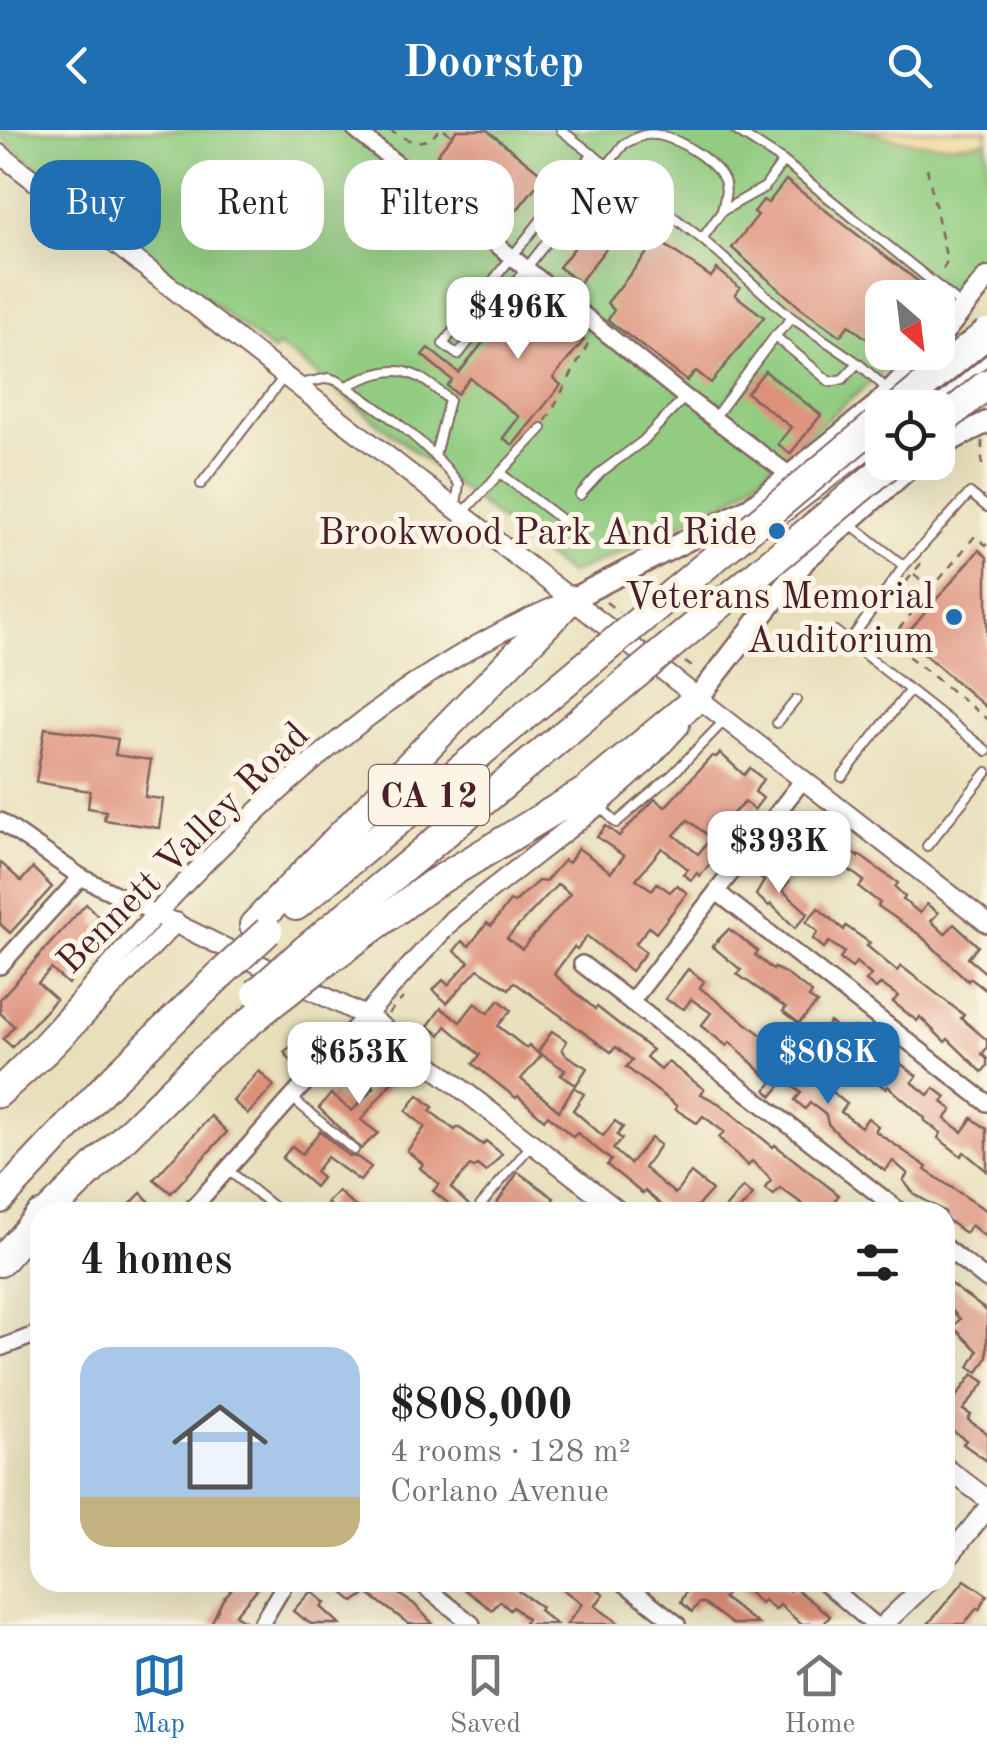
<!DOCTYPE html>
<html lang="en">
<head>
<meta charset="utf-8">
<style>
  :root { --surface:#fff; --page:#f6f6f6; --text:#202124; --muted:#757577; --line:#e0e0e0; --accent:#1f6fb2 }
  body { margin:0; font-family:"Old Standard TT",serif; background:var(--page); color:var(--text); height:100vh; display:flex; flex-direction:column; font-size:38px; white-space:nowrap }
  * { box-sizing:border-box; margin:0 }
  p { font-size:32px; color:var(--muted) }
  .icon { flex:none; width:55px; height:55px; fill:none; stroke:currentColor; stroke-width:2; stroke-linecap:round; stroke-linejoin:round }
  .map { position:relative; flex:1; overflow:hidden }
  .drawer { position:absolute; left:30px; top:1072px; width:925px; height:390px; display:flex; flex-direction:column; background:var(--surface); border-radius:30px; box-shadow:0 10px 40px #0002 }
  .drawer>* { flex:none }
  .top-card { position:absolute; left:30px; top:30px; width:928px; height:90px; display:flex; gap:20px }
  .needle { width:65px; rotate:152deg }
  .tools { position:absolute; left:865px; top:150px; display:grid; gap:20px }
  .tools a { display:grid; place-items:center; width:90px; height:90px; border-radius:20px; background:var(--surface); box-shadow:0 10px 40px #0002; font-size:50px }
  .price { position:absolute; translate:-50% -85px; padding:0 22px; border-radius:20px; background:#fff; color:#222; font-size:32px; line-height:65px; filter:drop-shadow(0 2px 5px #0008) }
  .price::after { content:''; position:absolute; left:50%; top:60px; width:30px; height:22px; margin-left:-15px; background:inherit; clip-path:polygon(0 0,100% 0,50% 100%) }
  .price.on { background:var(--accent); color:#fff }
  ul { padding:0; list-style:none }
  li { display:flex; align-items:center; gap:30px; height:250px; padding:0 50px }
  li span { display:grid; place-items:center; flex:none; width:280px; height:200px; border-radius:30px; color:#555 }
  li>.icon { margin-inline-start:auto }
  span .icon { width:120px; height:120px; fill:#fffc; stroke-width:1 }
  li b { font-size:42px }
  h2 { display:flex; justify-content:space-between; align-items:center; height:120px; padding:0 50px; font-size:42px }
  .chip { padding:0 35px; border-radius:30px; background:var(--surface); box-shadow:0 10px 40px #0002; font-size:35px; line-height:90px }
  .chip.on { background:var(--accent); color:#fff }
  header { display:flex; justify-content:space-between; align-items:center; height:130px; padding:0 50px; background:var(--accent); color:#fff; font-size:45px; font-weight:700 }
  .tabs { display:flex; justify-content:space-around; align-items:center; height:140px; border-top:2px solid var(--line); background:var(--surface); font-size:28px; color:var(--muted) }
  .tabs a { display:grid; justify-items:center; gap:5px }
  .tabs .on { color:var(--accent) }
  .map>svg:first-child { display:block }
  .green { fill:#91cc81; stroke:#6e7656; stroke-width:2.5 }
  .sand { fill:#eeda9e; stroke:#9c7c64; stroke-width:2.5 }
  .building { fill:#dd907a; fill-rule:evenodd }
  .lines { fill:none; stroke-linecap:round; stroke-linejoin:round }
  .service-casing { stroke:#81635e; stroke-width:12 }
  .minor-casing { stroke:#81635e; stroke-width:20 }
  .tertiary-casing { stroke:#81635e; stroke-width:22 }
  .secondary-casing { stroke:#81635e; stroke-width:25 }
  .motorway-casing { stroke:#81635e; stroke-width:32 }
  .path { stroke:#81635e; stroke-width:2.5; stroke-dasharray:8 8; stroke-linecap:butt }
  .service { stroke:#fff; stroke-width:8 }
  .minor { stroke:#fff; stroke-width:15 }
  .tertiary { stroke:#fff; stroke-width:18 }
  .secondary { stroke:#fff; stroke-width:20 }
  .motorway { stroke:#fff; stroke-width:28 }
  .motorway-bridge-casing { stroke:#81635e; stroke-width:32; stroke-linecap:butt }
  .motorway-bridge { stroke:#fff; stroke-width:28 }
  .poi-dot { fill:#1f6fb2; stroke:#fcf5e5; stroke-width:4 }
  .labels { text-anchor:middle; stroke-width:10; stroke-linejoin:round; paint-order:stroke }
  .shield { fill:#fcf5e5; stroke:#7f5f63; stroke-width:2.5 }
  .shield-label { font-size:35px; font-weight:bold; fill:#4a1f2b }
  .poi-label { font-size:38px; fill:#4a1f2b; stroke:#fcf5e5; text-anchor:end }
  .street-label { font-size:38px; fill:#4a1f2b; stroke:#fcf5e5 }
</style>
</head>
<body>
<header><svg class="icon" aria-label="back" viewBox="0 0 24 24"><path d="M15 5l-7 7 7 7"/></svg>Doorstep<svg class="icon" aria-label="search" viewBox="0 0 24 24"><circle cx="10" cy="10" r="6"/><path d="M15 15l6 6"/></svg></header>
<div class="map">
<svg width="987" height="1494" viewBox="0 0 987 1494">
  <rect width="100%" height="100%" fill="#fcf5e5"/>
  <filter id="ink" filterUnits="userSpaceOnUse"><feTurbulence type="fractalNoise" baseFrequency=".01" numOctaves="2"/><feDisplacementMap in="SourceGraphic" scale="20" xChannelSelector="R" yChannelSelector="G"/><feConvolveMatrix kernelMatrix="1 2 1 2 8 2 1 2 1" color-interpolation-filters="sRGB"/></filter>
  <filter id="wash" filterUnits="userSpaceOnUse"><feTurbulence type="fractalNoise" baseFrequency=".0048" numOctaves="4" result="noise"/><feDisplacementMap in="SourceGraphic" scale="40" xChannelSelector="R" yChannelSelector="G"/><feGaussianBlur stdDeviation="2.25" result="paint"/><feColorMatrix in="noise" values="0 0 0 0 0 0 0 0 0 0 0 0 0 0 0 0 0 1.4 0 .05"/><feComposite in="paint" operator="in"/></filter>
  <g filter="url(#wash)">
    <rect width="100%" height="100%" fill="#e8e0bc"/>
    <path class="green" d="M0 0H987V126L938 186V168H882V222L905 223 735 367 634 417 569 444 295 227 278 216 273 221 103 88 96 79 94 67 76 53C49 55 20 21 0 6Z"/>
    <path class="sand" d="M865 0H987V11C947 18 903 14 865 0Z"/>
    <g id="blocks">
      <g class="building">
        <path d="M457 0H487L544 46 513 85 437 24Z"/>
        <path d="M378 38 401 56 394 65 371 47Z"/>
        <path d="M786 50 919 152 912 161 920 168H882V208L878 204 872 213 849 195 840 206 802 179 732 118 758 85 754 82 763 70 768 73Z"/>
        <path d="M613 78 630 91 633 88 646 99 644 102 663 117 665 115 711 147 717 139 740 158 735 165 764 187 711 253 696 241 687 251 608 190 614 180 607 173 647 123 619 102 579 153 559 137 602 83 607 86Z"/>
        <path d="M523 162 584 210 553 248 561 255 513 315 503 308 519 287 470 248 457 264 447 256 452 250 422 225 428 218 459 243Z"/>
        <path d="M765 241 821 285 790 324 778 314 791 297 747 263Z"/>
        <path d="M979 420 987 427V578L904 507Z"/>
        <path d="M45 598 118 609 115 625 151 630 145 667 163 669 159 698 104 690 106 681 88 678 90 661 36 652Z"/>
        <path d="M720 623 744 645 750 638 763 649 755 662 763 668 754 680 745 672 731 685 735 688 721 705 729 711 700 746 697 743 691 750 683 744 688 739 662 718 636 749 652 760 657 753 670 762 677 755 687 763 656 803 649 797 635 814 646 822 631 841 587 806 577 819 574 817 554 844 595 879 597 877 652 920 646 927 661 940 668 932 704 959 701 964 720 974 773 1017 775 1015 839 1065 833 1072 838 1076 832 1082H814L780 1058 774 1065 765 1058 771 1051 767 1045 752 1031 748 1036 719 1008 724 1002 703 986 697 993 675 979 677 976 626 937 632 930 616 917 611 922 514 852 509 859 478 839 447 873 433 860 443 850 448 855 469 832 454 821 462 811 469 816 487 793 491 796 510 771 514 773 538 751 545 752 564 730 569 733 578 718 611 742 624 726 597 707 606 696 619 706 655 669 665 677 712 626 716 627ZM688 690 711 708 698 724 674 705ZM558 754 570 764 522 819 507 808Z"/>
        <path d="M815 689 846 711 843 715 858 727 859 725 898 753 895 757 905 767 903 770 920 783 927 774 938 783 931 791 945 804 954 794 978 816 968 828 987 844V861L970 848 968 851 920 805 878 776 880 773 859 757 864 751 844 736 838 743 825 732 828 730 804 711 797 719 786 710 798 695 804 699Z"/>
        <path d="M0 732 21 751 33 738 52 757 10 803 0 794Z"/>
        <path d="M765 735 789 751 782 760 808 783 795 798 771 774 769 776 756 765 764 751 757 745Z"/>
        <path d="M86 774 98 786 94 791 111 807 68 854 51 839 38 853 56 869 12 917 3 909 14 896 0 883V869Z"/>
        <path d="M818 778 844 800 846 796 870 813 867 816 897 841 901 836 964 885 961 888 987 910V918L982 924 987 929V936L982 942 948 909 945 912 920 887 917 891 893 872 898 866 881 854 876 859 866 851 871 845 856 832 852 838 840 829 844 822 829 812 824 818 813 809 818 802 806 792Z"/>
        <path d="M729 799 758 821 755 825 773 840 774 838 785 843 812 863 809 868 817 873 799 893 783 881 786 878 737 844 741 840 712 816Z"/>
        <path d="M688 839 704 851 700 858 776 916 765 930 781 941 791 929 847 974 841 982 861 997 868 988 878 996 875 1001 927 1037 925 1040 987 1081V1108L971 1095 965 1103 945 1088V1082L914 1064 903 1050 908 1044 893 1031 885 1041 844 1010 828 994 826 985 810 973 805 979 795 970 801 963 785 950 772 966 766 960 772 952 730 912 727 916 701 896 711 883 691 869 684 879 665 869Z"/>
        <path d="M499 870 511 880 498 896 526 918 529 915 541 926 521 949 559 981 574 957 584 964 573 980 603 1006 615 991 623 997 617 1005 622 1009 613 1019 630 1034 651 1008 660 1015 644 1038 675 1064 691 1043 712 1060 692 1082H670L645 1061 643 1064 607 1035 611 1030 577 1003 573 1007 548 985 544 990 518 966 516 968 473 934 480 925 446 896 440 905 428 896 441 878 460 892 475 873 488 883Z"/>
        <path d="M830 892 847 907 855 897 878 920 880 918 917 946 912 952 928 965 934 958 946 967 942 972 952 980 945 989 962 1002 972 988 987 999V1041L964 1022 961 1026 938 1008 941 1003 924 990 925 988 888 956 886 959 873 949 876 945 860 933 857 937 836 920 838 918 821 903Z"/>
        <path d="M552 901 567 911 562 919 566 925 587 938 576 955 561 945 565 940 538 922Z"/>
        <path d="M298 911 309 927 296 937 284 922Z"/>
        <path d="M373 930 395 948 361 990 378 1003 361 1019 319 978 331 964 352 981 374 957 361 946Z"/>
        <path d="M259 941 274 956 248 984 233 971Z"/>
        <path d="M418 965 433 977 430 981 455 1000 458 997 483 1015 486 1011 502 1024 486 1042 477 1035 474 1038 470 1036 451 1058 476 1082H459L433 1061 439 1054 420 1038 423 1034 407 1021 425 997 406 981Z"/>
        <path d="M211 986 227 1002 171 1063 154 1049Z"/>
        <path d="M320 1001 349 1026 357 1027 371 1037 360 1051 327 1027 315 1042 322 1048 315 1057 282 1028 292 1016 302 1024Z"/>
        <path d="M518 1042 554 1068 550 1074 561 1082H535L528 1077H520L515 1082H491Z"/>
        <path d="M743 1057 753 1065 749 1070 737 1082H722Z"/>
        <path d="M338 1061 361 1082H337L327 1073Z"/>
        <path d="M141 1063 160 1082H123Z"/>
        <path d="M945 1150 987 1181V1228L978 1242 969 1237 978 1221 953 1197 960 1189 945 1173Z"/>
        <path d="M973 1244 985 1252 963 1280 971 1285 968 1290 987 1303V1331L963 1314 966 1310 945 1296V1273L949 1276Z"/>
        <path d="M965 1450 987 1465 979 1480 977 1478 964 1494H928Z"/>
        <path d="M221 1452H263L235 1485 250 1494H211L223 1469 231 1460Z"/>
        <path d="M330 1452H380L414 1474 433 1494H409L367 1463 354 1472Z"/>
        <path d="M455 1452H519L514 1458 541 1477 539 1480 556 1494H523L527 1489 513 1477 510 1480 500 1471 492 1480Z"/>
        <path d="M553 1452H581L589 1459 592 1455 604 1464 595 1476 620 1494H567L582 1474Z"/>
        <path d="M692 1452H736L723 1468 758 1494H732L704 1473H699L692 1482 681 1472Z"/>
        <path d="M737 1452H771L776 1457 781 1452 790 1461 794 1457 830 1486 824 1494H801L780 1475 775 1480 764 1470 761 1474Z"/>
        <path d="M311 1461 325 1473 321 1477 340 1494H311L293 1481Z"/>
      </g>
    </g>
  </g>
  <g filter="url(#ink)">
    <use href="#blocks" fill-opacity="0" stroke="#81635e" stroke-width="2.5"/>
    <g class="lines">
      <g class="service-casing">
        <g id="service">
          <path d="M561 0 702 109"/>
          <path d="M735 0 783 31 960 174"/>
          <path d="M593 24 443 214 458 225 624 14C630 11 638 6 645 5 668 0 715 30 724 50 728 61 724 70 722 81"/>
          <path d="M783 31 765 57 722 81 702 109 792 188"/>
          <path d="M858 233 843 249 830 252 775 206 792 188 858 233 887 259"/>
          <path d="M300 254 329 248 338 251C381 279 429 313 459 354L456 376"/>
          <path d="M346 256C395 234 409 234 449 270L435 325"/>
          <path d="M930 278 987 230"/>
          <path d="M714 288 775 206"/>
          <path d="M500 343 542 298"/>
          <path d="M201 354 284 247"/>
          <path d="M580 365 601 342 643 311 685 267"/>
          <path d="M987 377 970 363 904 436 849 512 987 621"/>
          <path d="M462 384 500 343 563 391"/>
          <path d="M848 392 904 436"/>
          <path d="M777 394 882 314"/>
          <path d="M835 501 849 512"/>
          <path d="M777 593 796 570"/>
          <path d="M842 647 910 560"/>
          <path d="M599 675 616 693 673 644 725 590"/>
          <path d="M927 716 987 642"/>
          <path d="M292 968 354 1020"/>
          <path d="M228 1040 280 1082"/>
          <path d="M480 1076 532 1014"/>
        </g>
      </g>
      <g class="minor-casing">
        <g id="minor">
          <path d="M355 0 685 267 791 346"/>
          <path d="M0 691 81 747 156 784"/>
          <path d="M717 762 987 973"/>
          <path d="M582 834 901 1082"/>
          <path d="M0 836 81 747"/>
          <path d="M631 872 802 651"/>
          <path d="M189 1082 365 886"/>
          <path d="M945 1117 987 1150"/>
          <path d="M0 1218 40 1203"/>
          <path d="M419 1452 472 1494"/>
          <path d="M623 1452 677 1494"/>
          <path d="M824 1452 873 1494"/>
          <path d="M261 1494 286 1452"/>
        </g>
      </g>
      <g class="tertiary-casing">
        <g id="tertiary">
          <path d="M0 24 987 793"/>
          <path d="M156 784 373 890 620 1082"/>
          <path d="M365 886 453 789 599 675 647 632 680 596"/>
          <path d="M0 954C56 902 104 841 155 785 270 661 399 543 556 476"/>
          <path d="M0 968 51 922 176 792"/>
          <path d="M945 1337 987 1369"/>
          <path d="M945 1431 987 1379"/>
          <path d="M884 1494 928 1452"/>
        </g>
      </g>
      <g class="secondary-casing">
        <g id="secondary">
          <path d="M938 209 987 148"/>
          <path d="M938 317 987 292"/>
          <path d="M570 470 750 378 876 276 927 222"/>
          <path d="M698 568 805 430 916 332"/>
        </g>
      </g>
      <g class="motorway-casing">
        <g id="motorway">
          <path d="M296 776 591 531"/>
          <path d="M254 795 570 470"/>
          <path d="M305 820 616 561"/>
          <path d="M327 831 431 755 586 661 698 568"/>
          <path d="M0 1069 105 957 220 845"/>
          <path d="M49 1082 201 932 274 872"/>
          <path d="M0 1132 40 1086"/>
        </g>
      </g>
      <g class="path">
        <path d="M389 0C407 11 424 19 439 0"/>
        <path d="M444 0 452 6"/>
        <path d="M927 38 947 131 941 143"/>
        <path d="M868 217 876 223 882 216"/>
        <path d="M890 222 898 230"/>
        <path d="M546 291 590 210"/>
        <path d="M982 311V335"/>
        <path d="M928 344 945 331"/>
        <path d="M987 416 975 406 889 511 987 589"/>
        <path d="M914 444 938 467"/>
        <path d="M906 452 923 431"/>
        <path d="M606 472 619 482"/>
        <path d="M685 532 698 541"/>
        <path d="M388 884 403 868"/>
      </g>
      <use href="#service" class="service"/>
      <use href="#minor" class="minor"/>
      <use href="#tertiary" class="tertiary"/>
      <use href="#secondary" class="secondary"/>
      <use href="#motorway" class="motorway"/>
      <g class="motorway-bridge-casing">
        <g id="motorway-bridge">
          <path d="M897 278 987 203"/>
          <path d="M938 295 987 254"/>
          <path d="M591 531 882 289"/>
          <path d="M616 561 892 332"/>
          <path d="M220 845 268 801"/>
          <path d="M257 863 305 820"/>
          <path d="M274 872 327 831"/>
        </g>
      </g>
      <use href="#motorway-bridge" class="motorway-bridge"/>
    </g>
  </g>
  <g class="poi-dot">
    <circle cx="777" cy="401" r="10"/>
    <circle cx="954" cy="487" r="10"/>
  </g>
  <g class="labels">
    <rect class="shield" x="369" y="635" width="120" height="60" rx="8"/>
    <g class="shield-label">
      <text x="429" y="677">CA 12</text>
    </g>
    <g class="poi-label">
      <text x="757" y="414">Brookwood Park And Ride</text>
      <text x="934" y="478">Veterans Memorial<tspan x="934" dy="44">Auditorium</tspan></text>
    </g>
    <g class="street-label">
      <text transform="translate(182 717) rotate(-45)" y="13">Bennett Valley Road</text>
    </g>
  </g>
</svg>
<div class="tools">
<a><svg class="needle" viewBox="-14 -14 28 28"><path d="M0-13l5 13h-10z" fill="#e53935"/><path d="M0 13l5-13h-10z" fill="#757577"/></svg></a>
<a><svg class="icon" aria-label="locate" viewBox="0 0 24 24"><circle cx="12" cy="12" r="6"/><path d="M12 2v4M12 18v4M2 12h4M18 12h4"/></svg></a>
</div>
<b class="price" style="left:518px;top:232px">$496K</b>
<b class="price" style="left:779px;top:766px">$393K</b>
<b class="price" style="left:359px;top:977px">$653K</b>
<b class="price on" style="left:828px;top:977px">$808K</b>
<div class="top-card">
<a class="chip on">Buy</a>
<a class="chip">Rent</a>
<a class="chip">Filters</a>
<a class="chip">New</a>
</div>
<section class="drawer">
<h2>4 homes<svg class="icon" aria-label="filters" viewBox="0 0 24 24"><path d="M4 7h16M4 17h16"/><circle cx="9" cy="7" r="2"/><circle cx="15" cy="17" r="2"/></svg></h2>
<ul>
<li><span style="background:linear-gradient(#a9c7e8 75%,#c2b280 0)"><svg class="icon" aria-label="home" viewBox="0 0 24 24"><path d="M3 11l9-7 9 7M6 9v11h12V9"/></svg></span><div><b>$808,000</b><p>4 rooms · 128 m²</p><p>Corlano Avenue</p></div></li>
</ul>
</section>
</div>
<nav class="tabs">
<a class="on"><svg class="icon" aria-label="map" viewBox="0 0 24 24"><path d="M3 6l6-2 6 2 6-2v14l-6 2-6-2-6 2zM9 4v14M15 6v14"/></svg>Map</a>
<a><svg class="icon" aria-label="saved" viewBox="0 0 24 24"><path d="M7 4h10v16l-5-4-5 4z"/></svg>Saved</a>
<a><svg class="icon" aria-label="home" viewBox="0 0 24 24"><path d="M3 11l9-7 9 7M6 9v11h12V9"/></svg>Home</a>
</nav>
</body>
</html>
